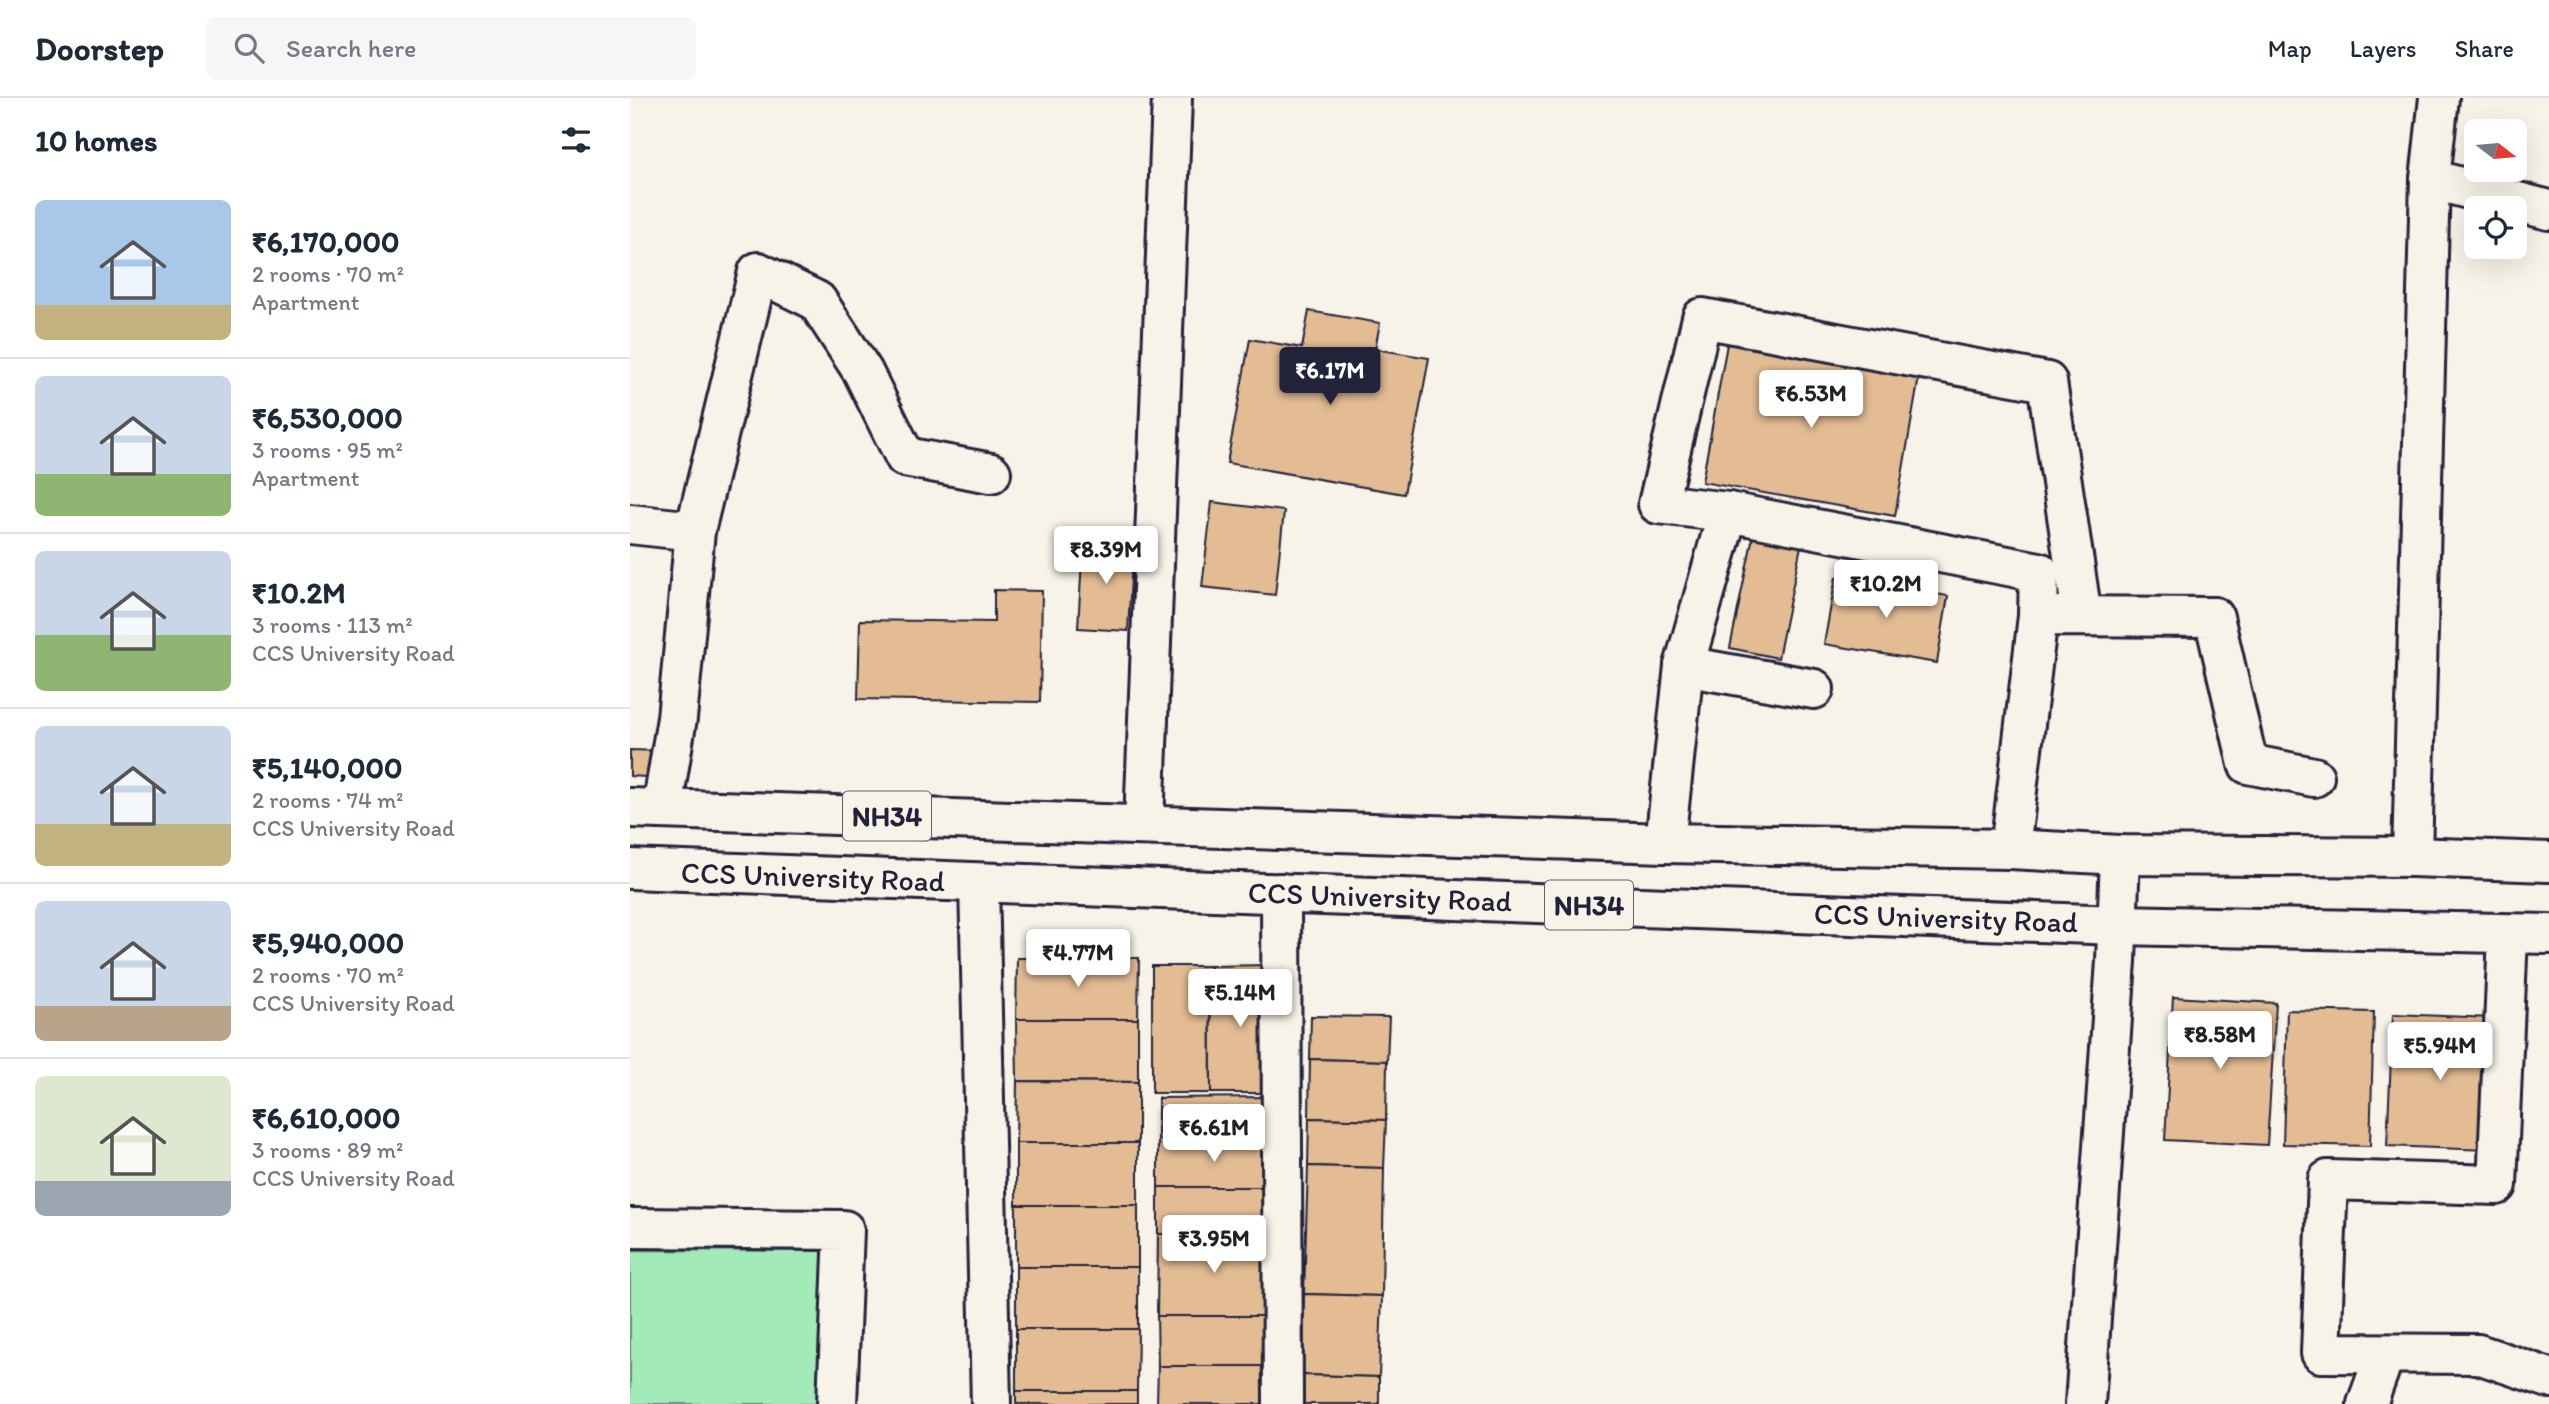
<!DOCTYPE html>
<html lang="en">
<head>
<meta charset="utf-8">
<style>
  :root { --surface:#fff; --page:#f6f6f7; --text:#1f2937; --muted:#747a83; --line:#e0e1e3; --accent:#22223b }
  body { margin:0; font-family:Itim,sans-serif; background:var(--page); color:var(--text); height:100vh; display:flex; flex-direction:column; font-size:26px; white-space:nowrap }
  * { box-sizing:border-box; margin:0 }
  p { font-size:23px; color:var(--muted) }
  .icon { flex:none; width:38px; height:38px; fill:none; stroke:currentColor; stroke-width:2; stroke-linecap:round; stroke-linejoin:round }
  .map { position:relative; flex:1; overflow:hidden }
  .side { display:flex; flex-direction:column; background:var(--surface); width:630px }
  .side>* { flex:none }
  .needle { width:46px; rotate:106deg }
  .buttons { position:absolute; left:1834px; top:21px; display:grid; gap:14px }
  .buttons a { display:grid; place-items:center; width:63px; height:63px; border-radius:10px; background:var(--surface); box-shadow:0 7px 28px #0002; font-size:35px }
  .price { position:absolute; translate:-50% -60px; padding:0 16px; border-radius:7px; background:#fff; color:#222; font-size:23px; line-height:46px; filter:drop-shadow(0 2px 4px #0008) }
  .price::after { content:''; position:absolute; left:50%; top:42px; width:21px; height:16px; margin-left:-10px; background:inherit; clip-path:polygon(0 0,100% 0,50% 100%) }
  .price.active { background:var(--accent); color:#fff }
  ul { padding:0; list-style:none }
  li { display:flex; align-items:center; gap:21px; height:175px; padding:0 35px }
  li+li { border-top:2px solid var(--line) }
  li span { display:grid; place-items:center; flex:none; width:196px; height:140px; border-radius:10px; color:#555 }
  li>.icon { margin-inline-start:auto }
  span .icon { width:84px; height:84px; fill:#fffc; stroke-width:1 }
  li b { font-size:30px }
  h2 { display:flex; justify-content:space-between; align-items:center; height:84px; padding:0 35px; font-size:30px }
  header { display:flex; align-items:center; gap:42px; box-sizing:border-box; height:98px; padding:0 35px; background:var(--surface); border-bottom:2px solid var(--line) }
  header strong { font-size:33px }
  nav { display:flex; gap:38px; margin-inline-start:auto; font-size:24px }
  .search { width:490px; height:63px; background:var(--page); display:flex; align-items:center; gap:18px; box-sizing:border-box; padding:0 24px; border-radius:10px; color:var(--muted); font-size:26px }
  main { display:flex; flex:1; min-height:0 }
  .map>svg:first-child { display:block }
  .green { fill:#a2eab7; stroke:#628679; stroke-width:2 }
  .building { fill:#e3bc93; stroke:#22223b; stroke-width:2 }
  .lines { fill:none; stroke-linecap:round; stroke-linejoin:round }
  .street-casing { stroke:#22223b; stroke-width:44 }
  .highway-casing { stroke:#22223b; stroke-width:44 }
  .street { stroke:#f7f3e8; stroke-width:38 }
  .highway { stroke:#f7f3e8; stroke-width:38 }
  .labels { text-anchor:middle; stroke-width:5; stroke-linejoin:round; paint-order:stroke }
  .shield { fill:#f7f3e8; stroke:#62616f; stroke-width:2 }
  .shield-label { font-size:28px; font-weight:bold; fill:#22223b }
  .street-label { font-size:30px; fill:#22223b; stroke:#f7f3e8 }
</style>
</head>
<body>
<header>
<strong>Doorstep</strong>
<div class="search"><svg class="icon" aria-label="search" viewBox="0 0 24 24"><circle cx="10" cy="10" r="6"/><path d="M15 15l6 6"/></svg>Search here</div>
<nav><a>Map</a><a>Layers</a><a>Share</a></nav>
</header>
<main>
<section class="side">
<h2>10 homes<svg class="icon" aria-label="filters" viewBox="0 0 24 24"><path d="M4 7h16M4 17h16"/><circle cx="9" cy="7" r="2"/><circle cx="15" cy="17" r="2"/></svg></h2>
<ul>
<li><span style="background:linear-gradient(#a9c7e8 75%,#c2b280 0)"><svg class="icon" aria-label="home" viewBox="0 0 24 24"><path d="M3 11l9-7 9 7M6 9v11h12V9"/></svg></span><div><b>₹6,170,000</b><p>2 rooms · 70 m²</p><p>Apartment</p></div></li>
<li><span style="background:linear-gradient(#c9d6e8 70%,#8fb573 0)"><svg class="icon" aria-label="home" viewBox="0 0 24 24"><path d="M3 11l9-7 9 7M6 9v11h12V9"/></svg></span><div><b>₹6,530,000</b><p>3 rooms · 95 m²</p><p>Apartment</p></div></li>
<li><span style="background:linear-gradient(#c9d6e8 60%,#8fb573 0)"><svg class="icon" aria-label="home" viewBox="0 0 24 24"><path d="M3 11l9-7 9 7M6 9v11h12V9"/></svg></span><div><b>₹10.2M</b><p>3 rooms · 113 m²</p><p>CCS University Road</p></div></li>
<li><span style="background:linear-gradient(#c9d6e8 70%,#c2b280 0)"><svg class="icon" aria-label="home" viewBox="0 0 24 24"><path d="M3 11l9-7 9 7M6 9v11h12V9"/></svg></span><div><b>₹5,140,000</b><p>2 rooms · 74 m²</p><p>CCS University Road</p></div></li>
<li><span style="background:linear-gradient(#c9d6e8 75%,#b9a48a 0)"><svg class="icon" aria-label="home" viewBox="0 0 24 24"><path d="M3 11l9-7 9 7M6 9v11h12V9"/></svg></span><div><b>₹5,940,000</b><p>2 rooms · 70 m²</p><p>CCS University Road</p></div></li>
<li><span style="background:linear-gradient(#dfe7d0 75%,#9aa5b1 0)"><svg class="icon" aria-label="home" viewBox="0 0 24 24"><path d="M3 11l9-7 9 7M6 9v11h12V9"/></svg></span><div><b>₹6,610,000</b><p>3 rooms · 89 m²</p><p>CCS University Road</p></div></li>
</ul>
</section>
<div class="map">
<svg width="1919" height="1306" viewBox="0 0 1919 1306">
  <rect width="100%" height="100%" fill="#f7f3e8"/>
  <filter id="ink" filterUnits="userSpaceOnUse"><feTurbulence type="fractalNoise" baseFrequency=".0143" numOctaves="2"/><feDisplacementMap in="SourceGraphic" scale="14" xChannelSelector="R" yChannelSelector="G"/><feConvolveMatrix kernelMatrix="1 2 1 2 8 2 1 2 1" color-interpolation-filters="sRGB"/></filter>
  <g filter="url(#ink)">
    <path class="green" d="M0 1152 192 1153 191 1306H0Z"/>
    <g class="building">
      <path d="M679 213 750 225 745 251 799 260 774 396 597 365 620 241 672 250Z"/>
      <path d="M1097 246 1289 279 1265 418 1072 384Z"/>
      <path d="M582 404 654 413 645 497 572 489Z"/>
      <path d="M1123 438 1171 448 1148 560 1100 550Z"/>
      <path d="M453 443 503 445 498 533 448 530Z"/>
      <path d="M1206 479 1318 498 1307 565 1194 546Z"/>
      <path d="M364 492 412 493 410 604 228 601 230 522 364 524Z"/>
      <path d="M0 652 34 653 33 680 0 678Z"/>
      <path d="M387 860H509L508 921H386Z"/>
      <path d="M639 867 640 995H581L580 868Z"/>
      <path d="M522 868H580L581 995H522Z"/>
      <path d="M1543 899 1646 905 1637 1047 1535 1042Z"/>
      <path d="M1657 912 1744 914 1740 1048 1653 1046Z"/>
      <path d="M1763 916 1863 920 1857 1052 1757 1048Z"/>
      <path d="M681 918 759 919 757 963 680 961Z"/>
      <path d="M386 921H508V984L387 983Z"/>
      <path d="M680 961 757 963 756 1022 679 1020Z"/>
      <path d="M387 983 508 984V1045H386Z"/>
      <path d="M640 999V1042H528V1000Z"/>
      <path d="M679 1020 756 1022 754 1070 678 1068Z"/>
      <rect x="528" y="1042" width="112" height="47"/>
      <rect x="386" y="1045" width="122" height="62"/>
      <path d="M678 1068 754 1070 752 1198 674 1196Z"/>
      <rect x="528" y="1089" width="112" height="47"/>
      <rect x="386" y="1107" width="122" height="62"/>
      <path d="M528 1136H640V1218H527Z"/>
      <rect x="386" y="1169" width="122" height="62"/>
      <path d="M674 1196 752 1198 749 1279 673 1277Z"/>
      <path d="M527 1218H640L639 1268H528Z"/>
      <path d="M386 1231H508L507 1293H386Z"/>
      <path d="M528 1268H639V1306H527Z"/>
      <path d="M673 1277 749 1279V1306H672Z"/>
      <rect x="386" y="1293" width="121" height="13"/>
    </g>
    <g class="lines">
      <g class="street-casing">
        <g id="street">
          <path d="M1800 81 1919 112"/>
          <path d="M1098 414 1409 474 1408 518"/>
          <path d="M0 426 65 433"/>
          <path d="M1054 568 1184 591"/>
          <path d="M32 711 47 620 65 433 128 174 187 203 233 274 275 359 361 375"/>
          <path d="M514 726 542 0"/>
          <path d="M1035 745 1054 568 1098 414 1028 406 1072 220 1417 284 1452 518"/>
          <path d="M1380 751 1408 518 1584 519 1618 666 1684 679"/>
          <path d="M1782 759 1800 81 1809 0"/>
          <path d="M349 785 361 1306"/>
          <path d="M651 795 653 1306"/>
          <path d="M1878 837 1867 1087 1698 1082 1691 1255 1848 1256 1919 1280"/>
          <path d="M0 1130 214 1132 207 1306"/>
          <path d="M1455 1306 1486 863 1490 757"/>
          <path d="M1737 1306 1755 1256"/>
        </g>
      </g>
      <g class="highway-casing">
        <g id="highway">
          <path d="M0 710 1035 745 1380 751 1490 757 1782 759 1919 764"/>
          <path d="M0 771 1488 827 1919 836"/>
        </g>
      </g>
      <use href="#street" class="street"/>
      <use href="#highway" class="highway"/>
    </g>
  </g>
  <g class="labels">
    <g class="shield">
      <rect x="213" y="693.5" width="88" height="49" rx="5"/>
      <rect x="915" y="782.5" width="88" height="49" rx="5"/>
    </g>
    <g class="shield-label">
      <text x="257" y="728">NH34</text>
      <text x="959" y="817">NH34</text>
    </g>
    <g class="street-label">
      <text transform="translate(183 779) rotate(2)" y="10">CCS University Road</text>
      <text transform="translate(750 799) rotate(2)" y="10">CCS University Road</text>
      <text transform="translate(1316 820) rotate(2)" y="10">CCS University Road</text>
    </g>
  </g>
</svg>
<div class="buttons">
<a><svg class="needle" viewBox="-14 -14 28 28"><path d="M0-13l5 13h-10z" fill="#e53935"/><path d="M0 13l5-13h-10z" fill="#747a83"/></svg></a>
<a><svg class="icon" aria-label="locate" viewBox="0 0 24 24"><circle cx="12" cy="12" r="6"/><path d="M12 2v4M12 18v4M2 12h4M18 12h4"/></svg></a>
</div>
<b class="price active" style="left:700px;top:309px">₹6.17M</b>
<b class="price" style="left:1181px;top:332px">₹6.53M</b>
<b class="price" style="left:476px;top:488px">₹8.39M</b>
<b class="price" style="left:1256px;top:522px">₹10.2M</b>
<b class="price" style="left:448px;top:891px">₹4.77M</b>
<b class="price" style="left:610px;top:931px">₹5.14M</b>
<b class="price" style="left:1590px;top:973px">₹8.58M</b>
<b class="price" style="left:1810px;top:984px">₹5.94M</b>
<b class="price" style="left:584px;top:1066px">₹6.61M</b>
<b class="price" style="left:584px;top:1177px">₹3.95M</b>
</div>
</main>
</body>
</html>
